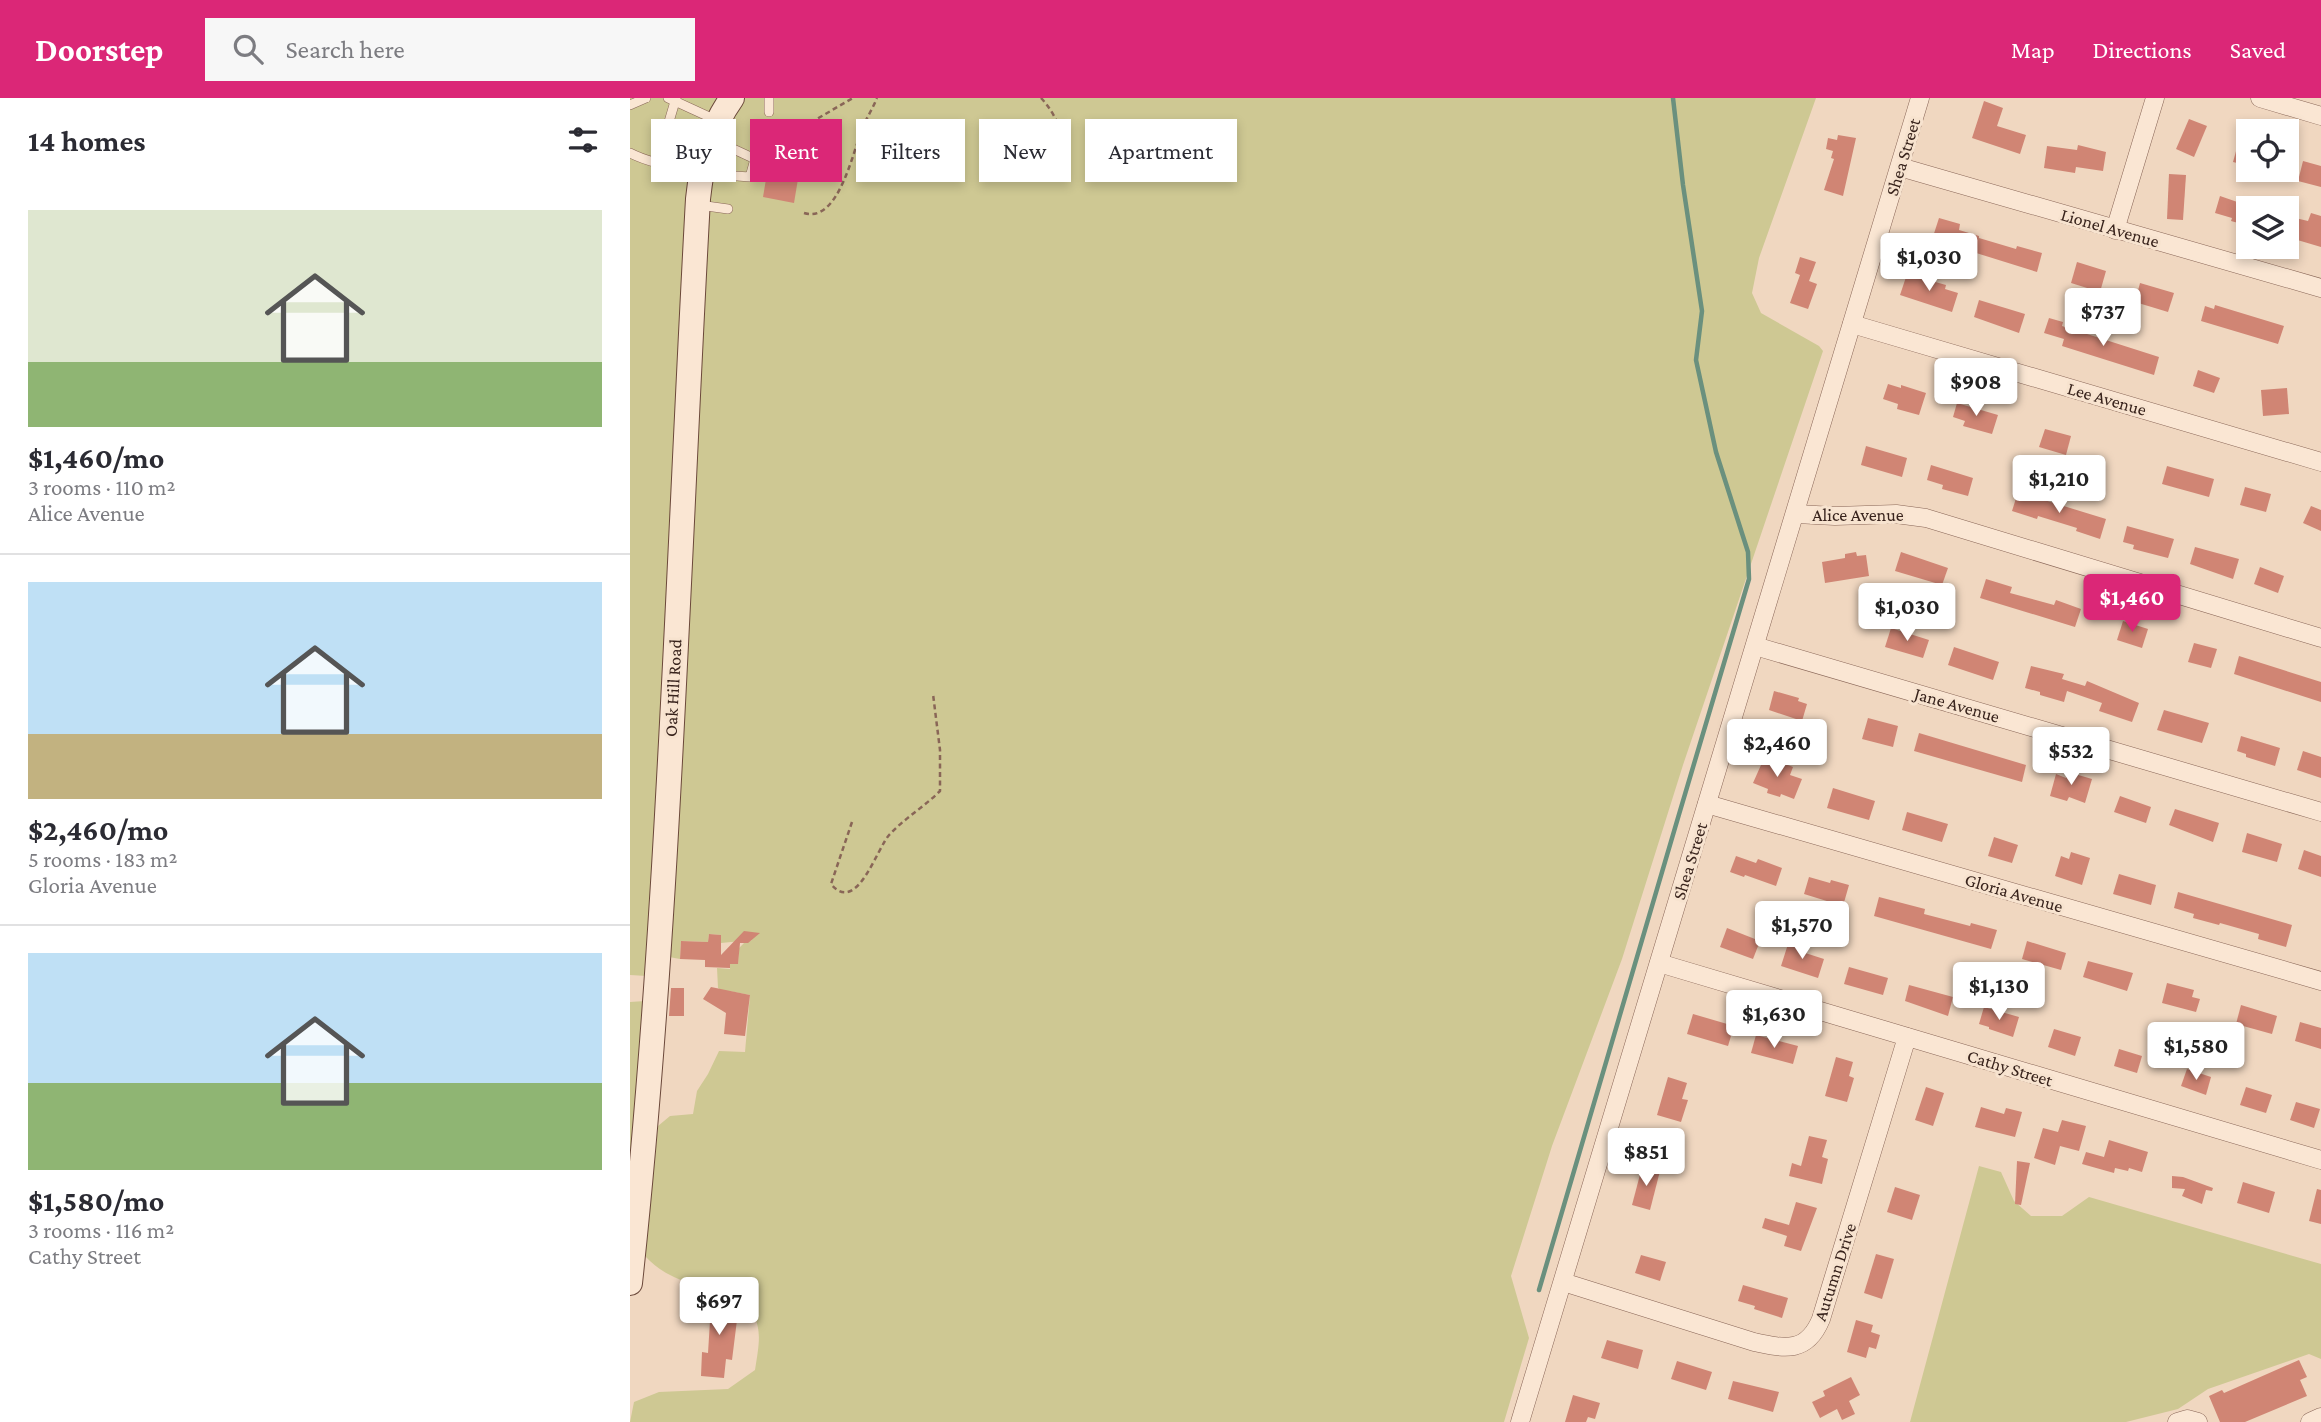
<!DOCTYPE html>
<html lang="en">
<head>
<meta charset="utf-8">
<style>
  :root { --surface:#fff; --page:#f7f7f7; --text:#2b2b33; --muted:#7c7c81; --line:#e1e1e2; --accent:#db2777 }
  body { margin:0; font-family:"Crimson Pro",serif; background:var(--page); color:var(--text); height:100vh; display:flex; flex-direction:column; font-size:26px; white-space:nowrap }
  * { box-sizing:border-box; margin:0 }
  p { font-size:23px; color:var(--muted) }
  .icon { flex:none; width:38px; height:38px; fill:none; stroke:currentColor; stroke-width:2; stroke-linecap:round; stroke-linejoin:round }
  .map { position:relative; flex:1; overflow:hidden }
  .details { display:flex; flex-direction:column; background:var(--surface); width:630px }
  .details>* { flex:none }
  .hud { position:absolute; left:21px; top:21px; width:665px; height:63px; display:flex; gap:14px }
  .buttons { position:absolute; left:1606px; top:21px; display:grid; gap:14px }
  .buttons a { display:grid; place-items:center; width:63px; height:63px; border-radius:0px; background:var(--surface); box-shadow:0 4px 10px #0003; font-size:35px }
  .price { position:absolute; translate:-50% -60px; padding:0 16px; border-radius:7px; background:#fff; color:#222; font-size:23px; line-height:46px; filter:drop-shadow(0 2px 4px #0008) }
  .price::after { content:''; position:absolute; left:50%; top:42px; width:21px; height:16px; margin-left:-10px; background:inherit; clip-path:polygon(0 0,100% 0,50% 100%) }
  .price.current { background:var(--accent); color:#fff }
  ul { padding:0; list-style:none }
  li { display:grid; align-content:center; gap:14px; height:371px; padding:0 28px }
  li+li { border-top:2px solid var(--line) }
  li span { display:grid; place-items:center; height:217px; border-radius:0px; color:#555 }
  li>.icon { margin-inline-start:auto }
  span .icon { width:126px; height:126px; fill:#fffc; stroke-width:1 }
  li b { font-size:30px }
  h2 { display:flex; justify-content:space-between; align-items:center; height:84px; padding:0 28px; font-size:30px }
  .chip { padding:0 24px; border-radius:0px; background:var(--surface); box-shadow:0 4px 10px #0003; font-size:24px; line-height:63px }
  .chip.current { background:var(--accent); color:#fff }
  header { display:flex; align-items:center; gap:42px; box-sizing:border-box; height:98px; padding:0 35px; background:var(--accent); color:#fff }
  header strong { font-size:33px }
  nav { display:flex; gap:38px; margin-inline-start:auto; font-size:24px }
  .search { width:490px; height:63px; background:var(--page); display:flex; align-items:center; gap:18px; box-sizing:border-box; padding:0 24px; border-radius:0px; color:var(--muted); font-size:26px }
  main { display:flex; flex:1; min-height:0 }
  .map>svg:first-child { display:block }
  .green { fill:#cec893 }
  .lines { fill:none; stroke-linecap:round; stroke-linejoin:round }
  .stream { stroke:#6a907e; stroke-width:4.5 }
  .building { fill:#d08574 }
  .lane-casing { stroke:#896657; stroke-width:10 }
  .street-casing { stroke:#896657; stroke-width:19 }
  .secondary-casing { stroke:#6b483a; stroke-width:26 }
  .path { stroke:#896657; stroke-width:2.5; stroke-dasharray:5 3.5; stroke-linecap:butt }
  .lane { stroke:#fae6d3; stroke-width:9 }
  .street { stroke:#fae6d3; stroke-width:18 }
  .secondary { stroke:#fae6d3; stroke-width:24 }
  .labels { text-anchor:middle; stroke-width:6; stroke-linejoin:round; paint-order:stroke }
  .street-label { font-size:18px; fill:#38231c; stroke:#f7e3cf }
</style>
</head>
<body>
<header>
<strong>Doorstep</strong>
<div class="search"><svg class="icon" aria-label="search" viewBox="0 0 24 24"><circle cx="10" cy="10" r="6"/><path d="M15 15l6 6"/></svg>Search here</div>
<nav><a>Map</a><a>Directions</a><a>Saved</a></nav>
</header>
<main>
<section class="details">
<h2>14 homes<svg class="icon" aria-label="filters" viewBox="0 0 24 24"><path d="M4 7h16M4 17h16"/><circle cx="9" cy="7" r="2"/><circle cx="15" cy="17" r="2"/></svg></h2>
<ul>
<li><span style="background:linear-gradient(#dfe7d0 70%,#8fb573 0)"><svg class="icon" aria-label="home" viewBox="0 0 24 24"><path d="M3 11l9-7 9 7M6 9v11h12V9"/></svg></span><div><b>$1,460/mo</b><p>3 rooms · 110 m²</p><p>Alice Avenue</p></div></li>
<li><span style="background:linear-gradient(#bfe0f5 70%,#c2b280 0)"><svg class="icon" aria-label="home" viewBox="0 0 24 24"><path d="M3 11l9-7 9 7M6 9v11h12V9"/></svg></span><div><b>$2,460/mo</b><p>5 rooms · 183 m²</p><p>Gloria Avenue</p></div></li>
<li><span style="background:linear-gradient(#bfe0f5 60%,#8fb573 0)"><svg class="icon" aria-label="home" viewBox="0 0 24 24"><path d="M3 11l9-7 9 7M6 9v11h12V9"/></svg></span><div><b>$1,580/mo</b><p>3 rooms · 116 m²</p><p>Cathy Street</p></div></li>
</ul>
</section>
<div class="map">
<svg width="1691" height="1324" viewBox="0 0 1691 1324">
  <rect width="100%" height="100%" fill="#f0d7c0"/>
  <g class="green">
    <path d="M0 0H1186L1129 160 1122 195 1131 215 1189 248 1193 253 1053 667 992 861 922 1048 881 1178 899 1240 874 1324H0L4 1304 29 1294 98 1291 125 1272C131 1235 133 1225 109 1195 73 1188 41 1186 15 1158L28 1028 40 1018 63 1016 67 993 78 976 89 953 115 954 120 897 99 893 97 896 88 890 87 870 100 871V866H108L109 850 114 845 122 842 91 845V837L79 836 78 844 51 843 50 861 39 859 17 878 0 877Z"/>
    <path d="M15 903 0 1074V904Z"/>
    <path d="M1349 1068 1371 1074 1384 1103 1401 1118H1432L1459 1099 1691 1166V1261L1679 1256 1578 1291 1548 1311 1496 1324H1280Z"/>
  </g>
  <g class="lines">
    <path class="stream" d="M909 1192C977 954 1049 718 1119 481L1118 454 1086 354 1066 262 1072 213 1053 87 1043 0"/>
  </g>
  <g class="building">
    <path d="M1354 3 1373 10 1367 28 1396 37 1390 56 1342 40Z"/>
    <path d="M1559 21 1577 28 1564 59 1546 51Z"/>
    <path d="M1208 37 1226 40 1213 98 1194 92 1204 61 1201 60 1203 53 1196 51 1198 40 1207 42Z"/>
    <path d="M143 40 174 45 164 105 133 99Z"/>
    <path d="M1608 46 1619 49V68L1603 64Z"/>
    <path d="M1448 47 1476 54 1473 73 1446 69 1445 75 1414 70 1417 48 1447 52Z"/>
    <path d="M1673 63 1691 68V89L1668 83Z"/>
    <path d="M1539 76 1556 77 1553 122 1537 121Z"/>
    <path d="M1590 98 1619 108V128L1601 123 1602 120 1585 115Z"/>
    <path d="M1681 115 1691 118V149L1664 141 1665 138 1657 135V118L1678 123Z"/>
    <path d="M1309 120 1330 126 1329 132 1349 138V140L1386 151 1387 148 1412 155 1407 174 1327 149 1321 158 1299 151Z"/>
    <path d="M1170 159 1186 164 1179 183 1187 186 1178 211 1160 205 1170 177 1165 175Z"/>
    <path d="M1447 164 1476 173 1470 194 1441 185Z"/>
    <path d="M1277 176 1316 187 1315 191 1328 195 1322 214 1270 197Z"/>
    <path d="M1510 185 1544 195 1538 214 1505 204Z"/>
    <path d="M1349 202 1395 216 1389 235 1344 219Z"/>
    <path d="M1585 207 1654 228 1648 246 1571 223 1575 208 1584 211Z"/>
    <path d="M1419 220 1433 224 1432 228 1529 259 1524 277 1432 248 1434 241 1414 235Z"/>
    <path d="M1568 272 1590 280 1584 295 1563 288Z"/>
    <path d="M1258 286 1271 290V287L1296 295 1289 317 1267 311 1268 306 1253 301Z"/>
    <path d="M1657 290 1659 316 1633 318 1631 292Z"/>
    <path d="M1327 305 1368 317 1362 336 1333 328 1335 323 1323 319Z"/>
    <path d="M1415 331 1441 338 1436 357 1409 349Z"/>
    <path d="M1236 348 1277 360 1272 379 1231 367Z"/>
    <path d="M1301 367 1343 380 1338 398 1312 391 1313 387 1297 382Z"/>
    <path d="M1537 368 1584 381 1579 399 1532 386Z"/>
    <path d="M1615 389 1641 396 1636 414 1610 407Z"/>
    <path d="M1388 394 1476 421 1470 441 1446 433 1447 430 1408 418 1407 421 1382 413Z"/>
    <path d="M1681 408 1691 412V433L1673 425Z"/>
    <path d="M1497 428 1544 441 1538 460 1503 451 1504 447 1493 444Z"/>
    <path d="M1565 449 1609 461 1603 481 1560 466Z"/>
    <path d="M1226 454 1227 458 1236 457 1239 478 1195 485 1192 464 1215 460V456Z"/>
    <path d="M1271 454 1318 470 1312 487 1265 473Z"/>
    <path d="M1630 469 1654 478 1648 495 1624 486Z"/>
    <path d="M1356 481 1382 489 1380 495 1424 507 1426 502 1451 511 1445 529 1350 500Z"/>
    <path d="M1493 523 1518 531 1512 550 1487 542Z"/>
    <path d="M1261 530 1299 542 1293 560 1255 549Z"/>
    <path d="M1564 545 1587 551 1581 570 1558 564Z"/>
    <path d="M1324 549 1369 564 1363 582 1318 567Z"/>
    <path d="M1609 558 1691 584V604L1604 576Z"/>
    <path d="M1401 568 1434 576 1432 581 1455 588 1457 583 1509 605 1502 624 1469 613 1472 605 1437 593 1434 604 1410 597V594L1395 590Z"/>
    <path d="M1144 593 1169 600 1168 603 1177 606 1172 623 1139 612Z"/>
    <path d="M1534 612 1579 625 1572 645 1527 632Z"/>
    <path d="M1238 620 1268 628 1263 649 1232 641Z"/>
    <path d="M1289 635 1396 667 1392 684 1284 653Z"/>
    <path d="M1611 638 1650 650 1645 668 1616 659V656L1607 653Z"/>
    <path d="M1673 653 1691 659V680L1667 672Z"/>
    <path d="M1135 658 1163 669 1160 677 1172 681 1164 701 1151 696 1150 699 1137 695 1138 691 1123 685Z"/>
    <path d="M1438 674 1462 681 1455 705 1439 699 1437 703 1420 698 1426 676 1436 680Z"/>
    <path d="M1203 690 1245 703 1239 722 1197 710Z"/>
    <path d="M1490 698 1521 709 1516 725 1484 714Z"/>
    <path d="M1545 711 1589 725 1583 744 1539 727Z"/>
    <path d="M1277 714 1318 726 1312 744 1272 732Z"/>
    <path d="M1617 735 1652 746 1647 764 1612 754Z"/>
    <path d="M1364 739 1388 747 1382 765 1358 758Z"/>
    <path d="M1674 752 1691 758V779L1668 771Z"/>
    <path d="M1441 754 1460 760 1452 787 1425 778 1431 758 1439 761Z"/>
    <path d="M1106 758 1126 765 1128 761 1152 770 1146 788 1115 777 1114 779 1100 774Z"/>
    <path d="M1489 776 1526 787 1521 807 1483 796Z"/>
    <path d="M1179 779 1200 785 1201 782 1219 787 1213 808 1174 796Z"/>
    <path d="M1548 794 1662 827 1656 849 1628 841 1629 836 1590 825 1589 827 1563 820 1564 816 1544 810Z"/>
    <path d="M1249 799 1295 811 1294 816 1340 828 1341 825 1367 832 1361 851 1244 818Z"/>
    <path d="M1097 830 1130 843 1123 861 1090 849Z"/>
    <path d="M114 833 130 835 118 845H110L108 866H100V870L75 869V862L50 861 51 843 78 844 79 836 91 837V857Z"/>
    <path d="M1159 843 1171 847 1169 853 1194 861 1188 880 1151 868Z"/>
    <path d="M1397 843 1436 855 1431 872 1392 861Z"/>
    <path d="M1458 863 1503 875 1497 893 1453 879Z"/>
    <path d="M1219 869 1258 880 1253 897 1214 886Z"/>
    <path d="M1537 885 1564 892 1562 899 1570 901 1566 914 1532 905Z"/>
    <path d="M1279 887 1323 899 1318 918 1275 903Z"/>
    <path d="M81 889 120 897 115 938 94 936 96 915 73 901Z"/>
    <path d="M41 890H54V918H39Z"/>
    <path d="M1611 907 1647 918 1642 936 1606 926Z"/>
    <path d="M1354 909 1389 919 1383 939 1359 931V929L1349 926Z"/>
    <path d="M1063 916 1104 928 1098 948 1057 936Z"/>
    <path d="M1670 924 1691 930V951L1665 943Z"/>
    <path d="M1424 931 1451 939 1445 958 1418 949Z"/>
    <path d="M1126 937 1168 948 1163 966 1121 955Z"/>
    <path d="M1489 951 1512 958 1507 975 1484 968Z"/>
    <path d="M1206 959 1223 964 1219 978 1224 980 1217 1004 1195 998Z"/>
    <path d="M1557 971 1581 979 1576 997 1551 988Z"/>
    <path d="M1038 979 1057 985 1052 1001 1058 1002 1051 1024 1027 1017Z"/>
    <path d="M1296 989 1314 995 1303 1028 1285 1022Z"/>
    <path d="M1616 989 1642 997 1636 1015 1610 1007Z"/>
    <path d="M1666 1004 1690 1011 1684 1030 1660 1022Z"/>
    <path d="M1351 1009 1374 1016 1376 1010 1392 1014 1385 1039 1345 1029Z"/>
    <path d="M1432 1022 1456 1028 1449 1053 1430 1048 1425 1067 1404 1060 1413 1030 1428 1034Z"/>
    <path d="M1179 1038 1197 1042 1192 1059 1198 1061 1192 1086 1159 1078 1162 1065 1171 1068Z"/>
    <path d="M1479 1042 1518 1054 1512 1074 1499 1070 1498 1073 1485 1070 1484 1075 1452 1066 1456 1054 1474 1059Z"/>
    <path d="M1387 1063 1400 1065 1391 1107 1385 1106Z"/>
    <path d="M1012 1069 1030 1073 1020 1112 1002 1107Z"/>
    <path d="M1542 1078 1553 1079 1583 1090 1582 1093 1576 1092 1572 1106 1552 1098 1555 1091 1542 1090Z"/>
    <path d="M1613 1084 1645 1094 1639 1115 1607 1105Z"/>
    <path d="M1265 1089 1290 1097 1282 1122 1257 1114Z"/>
    <path d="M1687 1091 1691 1092V1126L1679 1123Z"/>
    <path d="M1166 1104 1187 1110 1171 1153 1154 1148 1157 1138 1132 1130 1135 1120 1159 1127Z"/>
    <path d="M1246 1156 1264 1161 1252 1201 1234 1195Z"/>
    <path d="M1011 1157 1036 1164 1030 1183 1005 1175Z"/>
    <path d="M1113 1187 1158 1200 1152 1220 1124 1211 1125 1208 1108 1203Z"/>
    <path d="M71 1204 109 1206 102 1262 96 1261 94 1280 71 1278 72 1254 78 1255 80 1223H70Z"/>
    <path d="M1226 1222 1243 1227 1241 1234 1250 1237 1246 1251 1239 1249 1236 1260 1217 1254Z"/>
    <path d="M977 1242 1013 1252 1008 1271 971 1260Z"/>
    <path d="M1669 1262 1677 1279 1670 1282 1677 1298 1615 1324H1590L1579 1298 1592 1292 1594 1295Z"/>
    <path d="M1047 1263 1082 1274 1076 1292 1041 1281Z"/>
    <path d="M1221 1279 1230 1297 1219 1303 1225 1316 1212 1322 1207 1311 1190 1320 1182 1304 1195 1298 1193 1293Z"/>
    <path d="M1103 1283 1149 1294 1143 1314 1098 1301Z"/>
    <path d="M943 1297 970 1305 965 1321 958 1319 956 1324H935Z"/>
  </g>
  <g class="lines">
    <g class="lane-casing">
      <g id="lane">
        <path d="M38 0 86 22"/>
        <path d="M0 7 16 0"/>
        <path d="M139 14V0"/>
        <path d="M0 55C29 70 87 77 120 79L125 61 84 42"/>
        <path d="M31 65 33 44 46 0"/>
        <path d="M69 107 98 111"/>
      </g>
    </g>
    <g class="street-casing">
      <g id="street">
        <path d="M1630 0 1691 18"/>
        <path d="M1270 69 1691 190"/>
        <path d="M1485 132 1525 0"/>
        <path d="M1222 226 1691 364"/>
        <path d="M1166 416 1205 418 1266 416 1296 420 1691 540"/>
        <path d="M1125 548 1691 714"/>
        <path d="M1077 706 1691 883"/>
        <path d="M1029 865 1691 1062"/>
        <path d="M933 1184 1124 1244C1156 1251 1177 1255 1191 1221L1277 939"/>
        <path d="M890 1324 1290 0"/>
        <path d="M1547 1324 1557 1321 1568 1324"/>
        <path d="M1680 1324 1691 1319"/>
      </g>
    </g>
    <g class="secondary-casing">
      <path id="secondary" d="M0 1185C39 825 48 462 68 101 72 63 80 31 102 0"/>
    </g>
    <g class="path">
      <path d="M411 0C426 16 434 36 434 58"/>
      <path d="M166 33 223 0"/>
      <path d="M174 115C209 126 223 52 233 29 237 19 243 10 247 0"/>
      <path d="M222 724 201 786C227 818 247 749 260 736 275 720 294 709 310 693V652L303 596"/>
    </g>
    <use href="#lane" class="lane"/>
    <use href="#street" class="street"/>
    <use href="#secondary" class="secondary"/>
  </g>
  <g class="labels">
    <g class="street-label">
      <text transform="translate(1273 59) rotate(-73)" y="6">Shea Street</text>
      <text transform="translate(1480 130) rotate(16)" y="6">Lionel Avenue</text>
      <text transform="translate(1477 301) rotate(16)" y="6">Lee Avenue</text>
      <text x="1228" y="423">Alice Avenue</text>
      <text transform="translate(43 590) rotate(-87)" y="6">Oak Hill Road</text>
      <text transform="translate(1327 607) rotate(16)" y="6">Jane Avenue</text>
      <text transform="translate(1060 763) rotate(-73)" y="6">Shea Street</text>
      <text transform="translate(1384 795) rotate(16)" y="6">Gloria Avenue</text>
      <text transform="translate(1380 970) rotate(17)" y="6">Cathy Street</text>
      <text transform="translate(1205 1174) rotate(-72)" y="6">Autumn Drive</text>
    </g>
  </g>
</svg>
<div class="buttons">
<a><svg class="icon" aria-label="locate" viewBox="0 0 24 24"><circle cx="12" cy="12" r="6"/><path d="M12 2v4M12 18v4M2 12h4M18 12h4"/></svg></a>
<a><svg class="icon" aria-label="layers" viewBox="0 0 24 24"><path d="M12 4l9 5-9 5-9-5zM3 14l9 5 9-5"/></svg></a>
</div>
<b class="price" style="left:1299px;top:195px">$1,030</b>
<b class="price" style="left:1473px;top:250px">$737</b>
<b class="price" style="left:1346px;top:320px">$908</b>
<b class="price" style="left:1429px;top:417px">$1,210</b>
<b class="price current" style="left:1502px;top:536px">$1,460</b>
<b class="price" style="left:1277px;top:545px">$1,030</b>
<b class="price" style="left:1147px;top:681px">$2,460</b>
<b class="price" style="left:1441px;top:689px">$532</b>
<b class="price" style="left:1172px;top:863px">$1,570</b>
<b class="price" style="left:1369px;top:924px">$1,130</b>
<b class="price" style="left:1144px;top:952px">$1,630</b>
<b class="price" style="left:1566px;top:984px">$1,580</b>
<b class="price" style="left:1016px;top:1090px">$851</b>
<b class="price" style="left:89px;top:1239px">$697</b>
<div class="hud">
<a class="chip">Buy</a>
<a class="chip current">Rent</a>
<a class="chip">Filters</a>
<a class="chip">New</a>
<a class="chip">Apartment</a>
</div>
</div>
</main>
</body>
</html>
